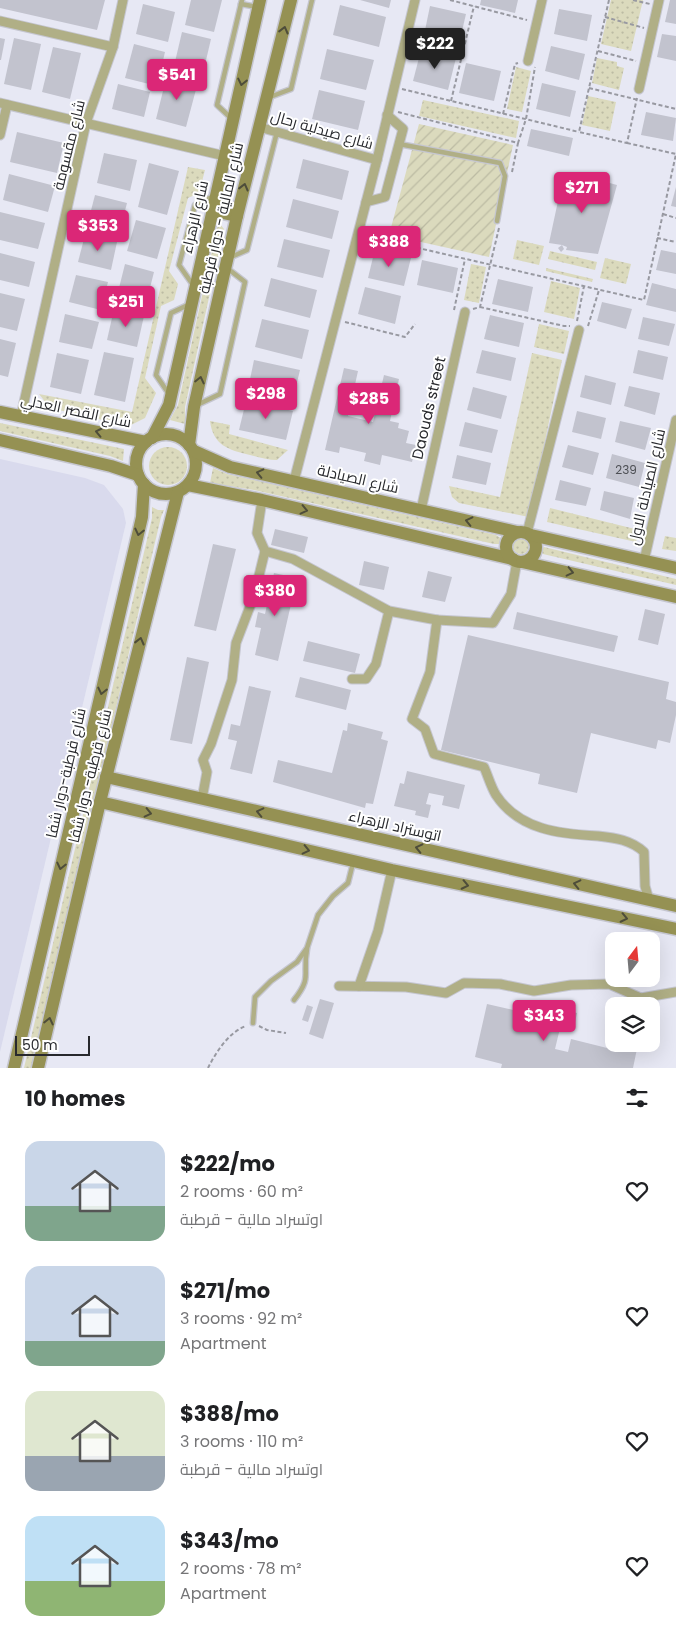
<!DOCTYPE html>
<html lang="en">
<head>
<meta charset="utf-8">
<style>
  :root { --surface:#fff; --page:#f2f2f2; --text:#202124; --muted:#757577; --accent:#db2777 }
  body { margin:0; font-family:Poppins,Cairo,sans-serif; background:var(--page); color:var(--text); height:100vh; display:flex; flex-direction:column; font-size:19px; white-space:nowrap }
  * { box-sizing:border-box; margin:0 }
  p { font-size:16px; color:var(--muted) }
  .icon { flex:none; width:28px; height:28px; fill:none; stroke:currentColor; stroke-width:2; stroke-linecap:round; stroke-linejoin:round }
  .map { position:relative; height:1068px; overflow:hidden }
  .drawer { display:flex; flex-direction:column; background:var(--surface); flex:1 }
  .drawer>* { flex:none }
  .needle { width:32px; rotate:16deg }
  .controls { position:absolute; left:605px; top:932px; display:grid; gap:10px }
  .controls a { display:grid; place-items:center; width:55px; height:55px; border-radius:10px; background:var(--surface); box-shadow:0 5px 20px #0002; font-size:25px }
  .scale { position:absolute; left:15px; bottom:12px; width:75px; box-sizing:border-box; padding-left:5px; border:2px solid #28292d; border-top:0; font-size:14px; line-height:18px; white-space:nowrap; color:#28292d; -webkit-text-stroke:4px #fff; paint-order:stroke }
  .price { position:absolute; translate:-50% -42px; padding:0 11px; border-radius:5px; background:var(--accent); color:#fff; font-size:16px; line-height:32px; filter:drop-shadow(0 1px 2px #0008) }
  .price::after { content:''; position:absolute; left:50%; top:30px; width:15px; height:11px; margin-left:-8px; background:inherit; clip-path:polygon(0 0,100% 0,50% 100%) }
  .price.selected { background:#222; color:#fff }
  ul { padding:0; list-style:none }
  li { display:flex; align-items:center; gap:15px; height:125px; padding:0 25px }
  li span { display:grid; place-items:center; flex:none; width:140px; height:100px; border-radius:15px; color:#555 }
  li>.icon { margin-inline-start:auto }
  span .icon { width:60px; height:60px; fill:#fffc; stroke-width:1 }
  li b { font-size:21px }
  h2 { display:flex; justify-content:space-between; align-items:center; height:60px; padding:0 25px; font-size:21px }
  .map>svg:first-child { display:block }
  .built { fill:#d9daed }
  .grass { fill:url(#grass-dots) }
  .garden { fill:url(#garden-furrows) }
  .building { fill:#c2c3ce }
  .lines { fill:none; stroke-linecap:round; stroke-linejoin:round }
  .lane-casing { stroke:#c5c6d0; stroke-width:7 }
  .street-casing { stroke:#c5c6d0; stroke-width:11 }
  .secondary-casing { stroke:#c5c6d0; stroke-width:15 }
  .path { stroke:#9899a1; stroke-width:2; stroke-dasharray:4 2.5; stroke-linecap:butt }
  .lane { stroke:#b0af86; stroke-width:4.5 }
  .street { stroke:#b0af86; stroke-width:9 }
  .secondary { stroke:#959153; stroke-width:12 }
  .oneway { stroke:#4e4d3a }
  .labels { text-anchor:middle; stroke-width:4; stroke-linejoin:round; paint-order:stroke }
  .number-label { font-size:12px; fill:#4e5055 }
  .street-label { font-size:15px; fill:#28292d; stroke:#fff }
</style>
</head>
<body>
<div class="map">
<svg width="676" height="1068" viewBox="0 0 676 1068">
  <defs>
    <pattern id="grass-dots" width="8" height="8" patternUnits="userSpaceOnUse" patternTransform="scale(1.25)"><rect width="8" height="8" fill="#dbdabd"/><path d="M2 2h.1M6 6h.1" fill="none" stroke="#bcbba3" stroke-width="1.8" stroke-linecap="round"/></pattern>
    <pattern id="garden-furrows" width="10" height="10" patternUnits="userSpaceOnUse" patternTransform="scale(1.25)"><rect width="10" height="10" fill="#dbdabd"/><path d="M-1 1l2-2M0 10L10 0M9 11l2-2" fill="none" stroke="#bcbba3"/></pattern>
  </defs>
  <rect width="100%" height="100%" fill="#e7e8f4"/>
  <path class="built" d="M0 459 85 478 104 485 123 509 126 523 0 1052Z"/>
  <g class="grass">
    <path d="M611 0H643L631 51 601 44Z"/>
    <path d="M597 58 617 62V66L624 68 619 90 592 83Z"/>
    <path d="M516 67 531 71 522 112 507 109Z"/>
    <path d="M588 96 616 102 610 131 582 125Z"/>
    <path d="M423 100 519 121 516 138 419 116Z"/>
    <path d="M188 167 205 170 199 193 188 198 169 271 178 284 174 300 161 306 145 378 156 393 145 418 129 426 50 408 39 394 132 412Z"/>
    <path d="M220 224 224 229 185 407V424L170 420 178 405 217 228Z"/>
    <path d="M517 240 544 246 539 265 513 259Z"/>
    <path d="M550 251 597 262 595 270 548 259Z"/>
    <path d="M605 258 631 264 626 284 600 278Z"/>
    <path d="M471 264 486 267 479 303 464 300Z"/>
    <path d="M546 268 593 279 592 282 546 271Z"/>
    <path d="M551 281 580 288 574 319 544 312Z"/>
    <path d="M539 324 569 331 564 354 534 347Z"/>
    <path d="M532 353 562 360 529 517 459 503 452 497 449 486 500 497Z"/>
    <path d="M210 421 230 425 229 434 288 450 277 460C268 460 259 457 250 455 228 450 213 445 210 421Z"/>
    <path d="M0 423 124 449 123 461 110 456 0 431Z"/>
    <circle cx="168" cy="466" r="19"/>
    <path d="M213 468 227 474 496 535 502 539 499 544H494L254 490 210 483Z"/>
    <path d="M152 507 158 510H164L161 517 31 1068H24L152 518Z"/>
    <path d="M550 508 639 530 636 542 547 522Z"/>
    <path d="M665 536 676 538V551L662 549Z"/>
    <circle cx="521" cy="546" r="8"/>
    <path d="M544 547 676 579V585L543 554 540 551Z"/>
  </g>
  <path class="garden" d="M419 124 513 145 489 257 389 235Z"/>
  <g class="building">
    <path d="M0 0H105L97 30 0 8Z"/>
    <path d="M191 0H222L214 32 185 25Z"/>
    <path d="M360 0H391L389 8Z"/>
    <path d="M481 0H518L515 13 480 5Z"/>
    <path d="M670 0H676V24L665 22Z"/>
    <path d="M143 4 175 12 168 42 136 34Z"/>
    <path d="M340 5 386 17 379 47 333 35Z"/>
    <path d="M430 6 466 14 458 48 423 40Z"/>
    <path d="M559 9 592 15 587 41 554 34Z"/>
    <path d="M182 32 211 39 203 73 174 66Z"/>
    <path d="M662 34 676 36V61L657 57Z"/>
    <path d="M0 38 5 39 1 60H0Z"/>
    <path d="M14 38 41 44 31 90 4 84Z"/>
    <path d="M134 44 165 52 157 86 125 78Z"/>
    <path d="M551 46 585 54 579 80 545 71Z"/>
    <path d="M53 47 81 53 70 99 42 92Z"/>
    <path d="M327 49 374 60 366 90 320 79Z"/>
    <path d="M421 50 456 58 448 90 413 81Z"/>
    <path d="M466 63 501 71 494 101 459 93Z"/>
    <path d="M167 75 198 82 186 127 156 119Z"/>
    <path d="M542 83 576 91 570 117 536 109Z"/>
    <path d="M118 84 150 92 144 117 112 109Z"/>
    <path d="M319 90 365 101 358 130 312 119Z"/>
    <path d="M646 112 676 118 673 141 641 135Z"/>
    <path d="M531 129 573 138 569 156 527 146Z"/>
    <path d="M17 132 64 143 57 173 10 162Z"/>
    <path d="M104 153 137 160 130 191 97 183Z"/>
    <path d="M303 159 349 171 342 200 296 188Z"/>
    <path d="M149 163 179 171 167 215 138 207Z"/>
    <path d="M564 173 577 176V174L617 185 598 254 566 250 567 247 562 245 564 249 561 252 558 248 562 245 549 243Z"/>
    <path d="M9 174 55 186 48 212 3 200Z"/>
    <path d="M676 187V207L671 206Z"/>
    <path d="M95 195 127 203 120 230 88 222Z"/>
    <path d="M293 199 339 211 332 239 286 227Z"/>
    <path d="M0 212 45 223 38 249 0 240Z"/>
    <path d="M136 220 166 228 157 259 127 251Z"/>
    <path d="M85 235 117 242 111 270 78 262Z"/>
    <path d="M284 239 330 250 323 278 277 267Z"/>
    <path d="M375 249 411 258 404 286 368 278Z"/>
    <path d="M661 250 676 253V274L656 270Z"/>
    <path d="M0 253 35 262 29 287 0 280Z"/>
    <path d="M422 260 458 268 453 293 417 285Z"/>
    <path d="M125 264 154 272 146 304 117 296Z"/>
    <path d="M76 275 108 282 101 310 69 302Z"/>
    <path d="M271 278 317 290 310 318 264 306Z"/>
    <path d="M498 279 533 287 528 312 492 304Z"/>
    <path d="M652 283 676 289V312L646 305Z"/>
    <path d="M365 287 401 296 395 324 358 314Z"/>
    <path d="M0 293 25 299 17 331 0 327Z"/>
    <path d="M602 302 632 309 626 329 597 321Z"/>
    <path d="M114 309 144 316 137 347 107 340Z"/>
    <path d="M65 314 99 322 92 349 59 342Z"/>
    <path d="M490 315 524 323 519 347 484 339Z"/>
    <path d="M643 317 675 324 669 346 638 339Z"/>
    <path d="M262 319 309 330 302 359 255 347Z"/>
    <path d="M0 339 16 343 8 377 0 375Z"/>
    <path d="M482 350 516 358 511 381 476 373Z"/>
    <path d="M638 350 668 357 663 380 633 373Z"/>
    <path d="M104 352 134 358 125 402 94 395Z"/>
    <path d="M57 353 89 360 81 394 50 387Z"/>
    <path d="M254 360 300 370 293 399 248 389Z"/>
    <path d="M344 368 358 371 348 416 373 422 384 375 399 379 390 421 399 423 398 428 409 431 406 443 416 445 412 462 382 455 380 465 364 461 366 453 340 447 339 453 325 450Z"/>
    <path d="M585 375 616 383 611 405 580 397Z"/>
    <path d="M629 386 660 393 655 415 624 406Z"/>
    <path d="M473 387 507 396 501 419 467 410Z"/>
    <path d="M246 401 293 411 286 440 239 430Z"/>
    <path d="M577 411 606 418 601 439 572 432Z"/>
    <path d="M620 421 651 428 645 450 615 442Z"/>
    <path d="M465 422 498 430 492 453 459 446Z"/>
    <path d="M568 445 599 453 593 475 562 467Z"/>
    <path d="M612 454 645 463 639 487 606 478Z"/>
    <path d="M457 455 491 463 486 485 452 478Z"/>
    <path d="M560 480 591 488 586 506 555 500Z"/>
    <path d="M604 491 634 498 630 519 600 510Z"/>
    <path d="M275 529 308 537 304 553 271 545Z"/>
    <path d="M213 544 236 549 216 631 194 626Z"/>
    <path d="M364 561 389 567 384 590 359 585Z"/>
    <path d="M428 571 452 577 445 602 422 597Z"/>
    <path d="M274 573 297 578 278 661 255 655 261 628 255 627 258 612 265 614Z"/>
    <path d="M645 609 665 614 658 645 638 640Z"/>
    <path d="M517 612 618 636 614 652 513 629Z"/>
    <path d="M468 635 669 682 666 699 676 702V715L670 743 658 740 656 749 591 733 577 793 538 784 540 774 441 750Z"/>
    <path d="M308 641 360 654 355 673 303 661Z"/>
    <path d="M187 657 209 662 192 744 170 740Z"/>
    <path d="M300 677 351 690 346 710 295 697Z"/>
    <path d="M249 686 271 691 252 774 230 769 237 741 228 739 231 724 240 726Z"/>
    <path d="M348 723 383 732 381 739 388 741 373 804 366 803 365 808 273 782 278 760 332 773 343 730 347 731Z"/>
    <path d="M407 771 465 785 459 809 442 805 444 796 429 793 426 804 431 805 428 818 415 815 416 811 394 806 400 783 404 784Z"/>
    <path d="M320 999 334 1003 323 1039 309 1034Z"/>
    <path d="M487 1004 539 1016 542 1005 577 1013 574 1027 561 1024 555 1049 568 1052 571 1039 607 1048 612 1029 614 1030V1044H638L633 1068H501L502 1064 475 1057Z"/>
    <path d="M307 1005 313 1007 308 1022 302 1020Z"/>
  </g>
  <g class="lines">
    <g class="lane-casing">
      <g id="lane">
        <path d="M241 4 257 7"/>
        <path d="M270 97 291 89 312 0"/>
        <path d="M232 119 217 105 242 0"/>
        <path d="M399 144 500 163 505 176 497 221"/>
        <path d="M231 257 247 250 277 132"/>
        <path d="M193 285 179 265 195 205 214 196"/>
        <path d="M169 394 156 375 171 313 190 304"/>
        <path d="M197 405 220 394 245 282 227 268"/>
        <path d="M294 1000C313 976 302 975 307 949"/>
        <path d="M253 1023 255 997 271 981 297 962 307 948 318 915 333 896 348 883 353 863"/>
      </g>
    </g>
    <g class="street-casing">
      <g id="street">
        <path d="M0 21 113 47"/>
        <path d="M528 61 542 0"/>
        <path d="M639 89 659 0"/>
        <path d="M0 103 225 156"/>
        <path d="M259 127 377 160"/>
        <path d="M0 135 7 105"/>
        <path d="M366 202 385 197 403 129 387 115"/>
        <path d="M21 416 86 123 113 47 123 0"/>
        <path d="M294 481 377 160 415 0"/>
        <path d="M262 500 257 533 265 551 293 559 389 611 437 620 430 672 412 719 425 729 434 754 484 767C488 776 491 787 496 795 519 830 560 834 598 836 616 838 631 840 644 852L645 886 649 900"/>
        <path d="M421 510 465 312"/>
        <path d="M527 533 579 330"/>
        <path d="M644 561 676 420"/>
        <path d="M437 620 493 623 511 594 517 561"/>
        <path d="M352 679H366L376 664 389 611"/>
        <path d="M202 799 207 772 203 760 211 744 232 680 236 643 254 596 265 551"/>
        <path d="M339 986 406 987 446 993 464 983 500 984 534 991 571 985 609 984 641 998 676 992"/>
        <path d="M359 986 378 931 392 870"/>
      </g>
    </g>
    <g class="secondary-casing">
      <g id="secondary">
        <path d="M213 211 237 216"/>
        <path d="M0 412 146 442"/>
        <circle cx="166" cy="464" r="30"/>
        <path d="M152 438 169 405 260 0"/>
        <path d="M0 440 111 466 138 475"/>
        <path d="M189 445 194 407 237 216 291 0"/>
        <path d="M194 451 230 467 517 532"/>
        <path d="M188 485 262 500 513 559"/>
        <circle cx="521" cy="547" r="15"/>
        <path d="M531 535 676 568"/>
        <path d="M522 562 676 597"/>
        <path d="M106 777 676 906"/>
        <path d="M100 802 392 870 676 929"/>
        <path d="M14 1068 142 517 144 484"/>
        <path d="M38 1068 100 802 178 492"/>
      </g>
    </g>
    <g class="path">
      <path d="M450 0 527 20"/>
      <path d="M609 0 579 132 627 143 637 98"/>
      <path d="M633 0 650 4"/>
      <path d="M605 17 644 28"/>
      <path d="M598 51 636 61"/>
      <path d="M589 88 676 109"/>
      <path d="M402 89 579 132"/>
      <path d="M451 101 474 6"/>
      <path d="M398 112 518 143 526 119 535 67"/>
      <path d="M503 114 515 64 518 63"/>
      <path d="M512 172 518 143"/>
      <path d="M663 214 676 218"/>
      <path d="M366 236 644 300 676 154 627 143"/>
      <path d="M657 238 676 242"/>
      <path d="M480 307 564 326H570"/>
      <path d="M473 309 480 307 499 228"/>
      <path d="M454 310 465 259"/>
      <path d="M577 321 584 286"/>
      <path d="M345 322 405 337 415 324"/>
      <path d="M588 326 599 290"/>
      <path d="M259 1026 267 1030 286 1033"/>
      <path d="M208 1068C216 1052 229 1032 246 1026"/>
    </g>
    <use href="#lane" class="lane"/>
    <use href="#street" class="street"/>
    <use href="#secondary" class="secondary"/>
  </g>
  <defs><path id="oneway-chevron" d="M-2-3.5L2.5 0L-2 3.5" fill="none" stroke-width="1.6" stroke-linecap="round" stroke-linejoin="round" transform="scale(1.25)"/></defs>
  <g class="oneway">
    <use href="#oneway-chevron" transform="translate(284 30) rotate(-76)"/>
    <use href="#oneway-chevron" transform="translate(242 82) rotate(102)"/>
    <use href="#oneway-chevron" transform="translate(244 187) rotate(-76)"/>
    <use href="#oneway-chevron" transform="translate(200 380) rotate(-77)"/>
    <use href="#oneway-chevron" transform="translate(99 432) rotate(-168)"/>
    <use href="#oneway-chevron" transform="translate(260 473) rotate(-167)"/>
    <use href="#oneway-chevron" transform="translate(304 510) rotate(13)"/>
    <use href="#oneway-chevron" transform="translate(469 521) rotate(-167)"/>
    <use href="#oneway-chevron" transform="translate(139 532) rotate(103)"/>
    <use href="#oneway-chevron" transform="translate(570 572) rotate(13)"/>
    <use href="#oneway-chevron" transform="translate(140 641) rotate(-76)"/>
    <use href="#oneway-chevron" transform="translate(102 691) rotate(103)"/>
    <use href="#oneway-chevron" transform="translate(260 812) rotate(-167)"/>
    <use href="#oneway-chevron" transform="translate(148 813) rotate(13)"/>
    <use href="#oneway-chevron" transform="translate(419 848) rotate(-167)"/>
    <use href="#oneway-chevron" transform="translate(306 850) rotate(13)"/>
    <use href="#oneway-chevron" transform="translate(61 866) rotate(103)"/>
    <use href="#oneway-chevron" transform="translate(577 884) rotate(-167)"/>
    <use href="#oneway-chevron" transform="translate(465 885) rotate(12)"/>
    <use href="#oneway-chevron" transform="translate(624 918) rotate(12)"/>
    <use href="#oneway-chevron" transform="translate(49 1021) rotate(-77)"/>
  </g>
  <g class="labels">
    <g class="number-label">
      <text x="626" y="474">239</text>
    </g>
    <g class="street-label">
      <text transform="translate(322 130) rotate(16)" y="5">شارع صيدلية رحال</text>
      <text transform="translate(69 145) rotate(-76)" y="5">شارع مقسومة</text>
      <text transform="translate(195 217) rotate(-77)" y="5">شارع الزهراء</text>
      <text transform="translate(221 218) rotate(-77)" y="5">شارع المالية - دوار قرطبة</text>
      <text transform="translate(429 408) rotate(-77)" y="5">Daouds street</text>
      <text transform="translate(76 411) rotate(12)" y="5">شارع القصر العدلي</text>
      <text transform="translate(358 479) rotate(13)" y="5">شارع الصيادلة</text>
      <text transform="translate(647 487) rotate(-77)" y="5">شارع الصيادلة الاول</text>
      <text transform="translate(66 773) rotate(-77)" y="5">شارع قرطبة-دوار شفا</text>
      <text transform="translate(90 776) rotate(-76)" y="5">شارع قرطبة- دوار شفا</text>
      <text transform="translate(395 826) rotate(13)" y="5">اتوستراد الزهراء</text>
    </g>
  </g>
</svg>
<div class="controls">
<a><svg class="needle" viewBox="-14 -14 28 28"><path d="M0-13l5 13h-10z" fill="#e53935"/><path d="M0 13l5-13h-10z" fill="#757577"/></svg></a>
<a><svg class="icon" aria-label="layers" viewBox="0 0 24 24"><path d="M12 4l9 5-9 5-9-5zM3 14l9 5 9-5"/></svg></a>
</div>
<div class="scale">50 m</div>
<b class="price selected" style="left:435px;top:70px">$222</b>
<b class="price" style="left:177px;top:101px">$541</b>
<b class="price" style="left:582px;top:214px">$271</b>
<b class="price" style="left:98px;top:252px">$353</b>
<b class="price" style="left:389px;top:268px">$388</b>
<b class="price" style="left:126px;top:328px">$251</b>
<b class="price" style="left:266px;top:420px">$298</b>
<b class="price" style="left:369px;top:425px">$285</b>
<b class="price" style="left:275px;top:617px">$380</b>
<b class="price" style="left:544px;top:1042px">$343</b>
</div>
<section class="drawer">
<h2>10 homes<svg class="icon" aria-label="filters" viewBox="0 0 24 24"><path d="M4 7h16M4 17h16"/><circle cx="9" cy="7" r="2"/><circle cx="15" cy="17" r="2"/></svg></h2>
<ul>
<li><span style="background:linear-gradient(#c9d6e8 65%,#7fa58c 0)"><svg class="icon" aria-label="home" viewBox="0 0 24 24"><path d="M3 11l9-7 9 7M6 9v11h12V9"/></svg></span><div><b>$222/mo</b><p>2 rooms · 60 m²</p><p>اوتسراد مالية - قرطبة</p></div><svg class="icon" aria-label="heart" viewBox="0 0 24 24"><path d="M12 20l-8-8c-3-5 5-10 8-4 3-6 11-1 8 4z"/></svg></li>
<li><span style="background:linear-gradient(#c9d6e8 75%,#7fa58c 0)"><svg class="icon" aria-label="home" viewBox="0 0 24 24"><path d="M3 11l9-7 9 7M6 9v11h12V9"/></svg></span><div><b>$271/mo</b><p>3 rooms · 92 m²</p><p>Apartment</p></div><svg class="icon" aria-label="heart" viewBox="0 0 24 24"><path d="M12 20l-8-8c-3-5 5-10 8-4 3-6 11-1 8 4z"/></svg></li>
<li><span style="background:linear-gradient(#dfe7d0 65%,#9aa5b1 0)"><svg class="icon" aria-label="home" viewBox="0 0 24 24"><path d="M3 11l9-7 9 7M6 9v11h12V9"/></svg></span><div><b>$388/mo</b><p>3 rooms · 110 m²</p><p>اوتسراد مالية - قرطبة</p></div><svg class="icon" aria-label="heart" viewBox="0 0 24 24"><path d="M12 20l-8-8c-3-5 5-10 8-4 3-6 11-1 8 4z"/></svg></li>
<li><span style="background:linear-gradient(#bfe0f5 65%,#8fb573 0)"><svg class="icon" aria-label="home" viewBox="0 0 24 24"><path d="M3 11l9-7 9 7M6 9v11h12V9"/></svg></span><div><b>$343/mo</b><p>2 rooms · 78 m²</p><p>Apartment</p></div><svg class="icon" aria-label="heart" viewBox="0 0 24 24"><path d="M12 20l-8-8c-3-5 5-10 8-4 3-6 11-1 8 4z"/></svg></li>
</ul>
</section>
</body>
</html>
